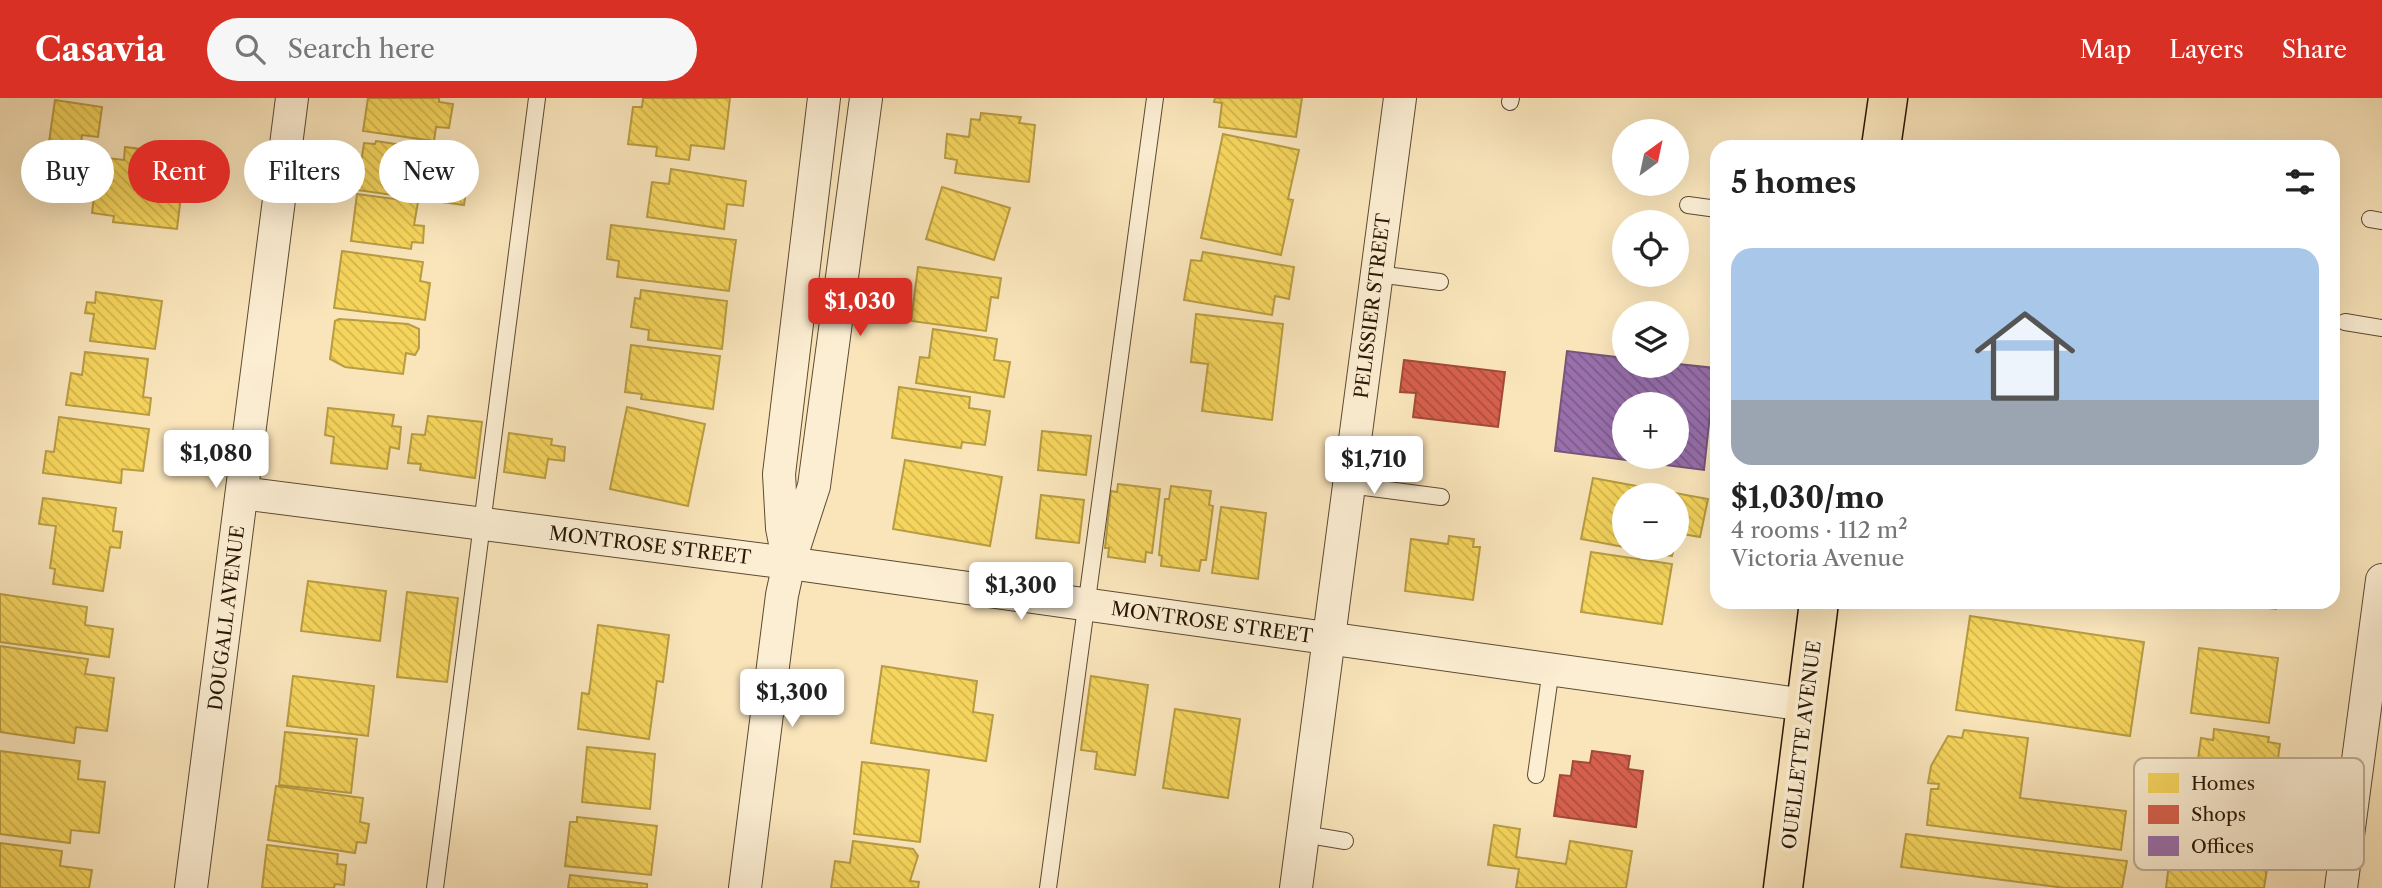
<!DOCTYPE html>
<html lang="en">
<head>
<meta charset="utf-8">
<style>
  :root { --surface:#fff; --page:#f6f6f6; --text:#222; --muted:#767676; --accent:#d93025 }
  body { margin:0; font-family:"Libre Caslon Text",serif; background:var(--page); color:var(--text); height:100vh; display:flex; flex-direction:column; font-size:26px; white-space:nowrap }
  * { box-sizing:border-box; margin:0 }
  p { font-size:23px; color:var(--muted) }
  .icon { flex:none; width:38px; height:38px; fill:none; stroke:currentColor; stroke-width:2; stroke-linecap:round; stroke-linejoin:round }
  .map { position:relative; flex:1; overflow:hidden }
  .panel { position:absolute; left:1710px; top:42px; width:630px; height:469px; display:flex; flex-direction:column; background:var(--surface); border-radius:21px; box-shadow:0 7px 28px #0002 }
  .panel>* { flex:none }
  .banner { position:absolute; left:21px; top:42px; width:665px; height:63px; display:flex; gap:14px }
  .needle { width:46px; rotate:33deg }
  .buttons { position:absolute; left:1612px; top:21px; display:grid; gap:14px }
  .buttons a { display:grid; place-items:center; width:77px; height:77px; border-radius:50%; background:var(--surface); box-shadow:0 7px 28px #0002; font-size:35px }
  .price { position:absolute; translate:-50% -60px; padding:0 16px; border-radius:7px; background:#fff; color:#222; font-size:23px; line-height:46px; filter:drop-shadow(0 2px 4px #0008) }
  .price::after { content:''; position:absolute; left:50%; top:42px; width:21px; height:16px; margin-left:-10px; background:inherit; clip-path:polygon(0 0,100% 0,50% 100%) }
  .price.selected { background:var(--accent); color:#fff }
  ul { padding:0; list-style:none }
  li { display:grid; align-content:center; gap:14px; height:371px; padding:0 21px }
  li span { display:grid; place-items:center; height:217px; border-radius:21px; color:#555 }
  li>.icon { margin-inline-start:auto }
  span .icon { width:126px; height:126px; fill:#fffc; stroke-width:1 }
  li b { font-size:30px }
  h2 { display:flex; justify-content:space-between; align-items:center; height:84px; padding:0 21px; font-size:30px }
  .chip { padding:0 24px; border-radius:32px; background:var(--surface); box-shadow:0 7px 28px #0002; font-size:24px; line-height:63px }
  .chip.selected { background:var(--accent); color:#fff }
  header { display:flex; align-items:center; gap:42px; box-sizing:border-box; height:98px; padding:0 35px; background:var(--accent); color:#fff }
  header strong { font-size:33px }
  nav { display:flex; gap:38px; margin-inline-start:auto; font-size:24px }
  .search { width:490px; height:63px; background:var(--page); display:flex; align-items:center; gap:18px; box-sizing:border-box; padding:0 24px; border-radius:38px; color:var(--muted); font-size:26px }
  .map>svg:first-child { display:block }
  .homes { fill:url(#homes-back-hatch); stroke:#b89c42; stroke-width:2 }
  .shops { fill:url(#shops-back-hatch); stroke:#a24a37; stroke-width:2 }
  .offices { fill:url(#offices-back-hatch); stroke:#775579; stroke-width:2; fill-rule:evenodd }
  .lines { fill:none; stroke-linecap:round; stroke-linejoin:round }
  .service-casing { stroke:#5c4a32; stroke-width:18 }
  .minor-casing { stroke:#5c4a32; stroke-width:34 }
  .primary-casing { stroke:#281605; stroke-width:41 }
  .service { stroke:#fceed3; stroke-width:16 }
  .minor { stroke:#fceed3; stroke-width:32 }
  .primary { stroke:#fae5bb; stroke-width:38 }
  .labels { text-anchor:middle; stroke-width:7; stroke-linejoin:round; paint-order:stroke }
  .street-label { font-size:19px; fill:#281605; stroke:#fceed3 }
  .key { fill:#fceed3; stroke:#bcad95; stroke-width:2 }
  .key-label { font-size:19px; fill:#281605 }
</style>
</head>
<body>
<header>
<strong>Casavia</strong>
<div class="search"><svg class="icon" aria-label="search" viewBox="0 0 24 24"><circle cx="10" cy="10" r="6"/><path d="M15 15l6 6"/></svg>Search here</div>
<nav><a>Map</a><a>Layers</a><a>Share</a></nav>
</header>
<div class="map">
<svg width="2382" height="790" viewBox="0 0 2382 790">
  <defs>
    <pattern id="homes-back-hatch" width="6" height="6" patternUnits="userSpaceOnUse" patternTransform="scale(1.75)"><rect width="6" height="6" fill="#f6d55c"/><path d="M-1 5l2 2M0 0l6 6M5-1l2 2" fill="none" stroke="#d3b64e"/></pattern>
    <pattern id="shops-back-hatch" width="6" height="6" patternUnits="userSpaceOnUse" patternTransform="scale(1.75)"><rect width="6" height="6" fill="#d6604d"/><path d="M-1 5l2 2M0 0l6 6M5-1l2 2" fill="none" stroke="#ae4e3e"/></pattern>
    <pattern id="offices-back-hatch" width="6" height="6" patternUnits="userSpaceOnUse" patternTransform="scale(1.75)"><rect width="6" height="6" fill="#9970ab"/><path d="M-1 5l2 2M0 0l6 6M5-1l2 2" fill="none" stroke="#7d5b89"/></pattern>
  </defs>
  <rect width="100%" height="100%" fill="#fae5bb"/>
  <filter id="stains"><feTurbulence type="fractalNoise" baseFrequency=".00286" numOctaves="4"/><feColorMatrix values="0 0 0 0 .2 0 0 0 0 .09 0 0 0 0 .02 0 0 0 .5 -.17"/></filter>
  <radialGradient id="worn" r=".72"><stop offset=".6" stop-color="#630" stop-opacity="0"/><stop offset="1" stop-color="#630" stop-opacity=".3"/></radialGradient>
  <g class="homes">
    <path d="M368 0H439V4L453 6 449 30 436 29 434 43 363 33Z"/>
    <path d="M643 0H730L724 51 691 47 689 62 656 58 657 49 628 46 633 9H642Z"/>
    <path d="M1215 0H1302L1296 39 1219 29 1222 5 1214 4Z"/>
    <path d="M55 2 102 9 98 39 82 37 80 56 48 51Z"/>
    <path d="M981 15 1021 19 1019 25 1035 27 1029 84 955 75 957 62 945 60 947 36 969 39 971 21 980 22Z"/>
    <path d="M1223 36 1299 52 1288 101 1293 102 1281 157 1201 140Z"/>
    <path d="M376 43 429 51 428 61 434 62 433 74 468 79 464 107 357 92 364 45 375 46Z"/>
    <path d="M125 49 186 56 177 131 113 124 114 118 92 115 99 59 124 62Z"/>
    <path d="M671 71 746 83 743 108 727 106 724 131 647 119 652 84 669 86Z"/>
    <path d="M942 89 1010 110 994 162 926 141Z"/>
    <path d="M357 96 418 104 414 127 424 128 423 145 412 144 411 151 351 143Z"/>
    <path d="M611 127 736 142 729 193 617 179 619 163 607 161Z"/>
    <path d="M342 153 423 164 420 183 430 185 425 222 334 210Z"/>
    <path d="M1203 154 1294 169 1289 201 1275 198 1272 217 1184 202 1191 162 1201 163Z"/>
    <path d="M918 169 1001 180 998 200 991 199 986 233 911 223Z"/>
    <path d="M641 192 727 203 722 251 648 242 649 232 631 229 635 200 640 201Z"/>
    <path d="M96 194 162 203 155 251 90 243 94 216 85 215 87 204 95 205Z"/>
    <path d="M1196 216 1283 226 1272 322 1202 313 1208 266 1191 264Z"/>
    <path d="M339 221 408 226 419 231V250L415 257 406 255 403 276 345 269 330 261 335 223Z"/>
    <path d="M933 231 997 241 994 262 1010 264 1004 299 916 285 920 259 929 260Z"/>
    <path d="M631 247 720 258 713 311 641 301 642 296 625 294Z"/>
    <path d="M85 254 148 261 143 299 151 300 149 317 66 307 71 275 82 277Z"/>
    <path d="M899 289 970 299 969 310 990 313 985 347 962 344 961 350 892 340Z"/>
    <path d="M627 309 705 326 688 408 610 391Z"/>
    <path d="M328 310 394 317 392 328 401 329 399 351 390 349 387 371 331 365 334 339 325 337Z"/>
    <path d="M428 318 482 324 475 380 420 372 421 366 408 365 412 336 425 337Z"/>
    <path d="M59 319 149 331 143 373 122 371 121 385 43 375 46 353 54 354Z"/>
    <path d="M1042 333 1091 338 1086 377 1038 372Z"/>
    <path d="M509 335 552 341 551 347 565 349 564 363 548 361 545 380 504 374Z"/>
    <path d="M905 362 1002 379 990 448 893 431Z"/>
    <path d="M1593 380 1708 401 1700 439 1677 435 1676 437V397H1624V449L1581 441Z"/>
    <path d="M1118 386 1160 391 1152 455 1146 454 1145 464 1108 459 1109 450H1105L1111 393 1117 394Z"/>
    <path d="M1171 388 1211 393 1209 407 1213 408 1206 462H1201L1199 473 1161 468 1162 458 1159 457 1165 401H1169Z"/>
    <path d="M1041 397 1084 402 1079 445 1036 440Z"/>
    <path d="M43 400 116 410 113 433 122 434 120 450 110 449 103 493 53 486 55 471 50 470 56 428 39 426Z"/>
    <path d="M1221 409 1266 415 1258 481 1212 475Z"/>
    <path d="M1449 438 1474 441 1473 449H1480L1473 502 1405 493 1411 441 1448 446Z"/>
    <path d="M1627 450H1674L1672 458Z"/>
    <path d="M1591 454 1672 466 1662 526 1581 514Z"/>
    <path d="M308 483 386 493 380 543 301 533Z"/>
    <path d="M407 494 458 500 447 584 397 579Z"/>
    <path d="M0 496 87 509 85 527 113 531 109 559 0 544Z"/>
    <path d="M2222 504H2277L2276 511Z"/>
    <path d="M1970 518 2144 544 2130 638 1956 612Z"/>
    <path d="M598 527 669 537 663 584 657 583 649 641 578 631 582 595 589 596Z"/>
    <path d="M0 548 88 561 85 576 114 580 107 633 76 629 74 645 0 634Z"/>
    <path d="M2199 550 2278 560 2269 625 2191 615Z"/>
    <path d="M882 568 977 583 973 614 993 617 986 663 871 645Z"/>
    <path d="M293 578 374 588 368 638 287 628Z"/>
    <path d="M1091 578 1148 587 1135 677 1095 671 1097 654 1081 652Z"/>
    <path d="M1175 611 1240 621 1228 700 1163 690Z"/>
    <path d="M2214 631 2269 639 2268 644 2280 646 2274 689 2262 688 2261 693 2210 685 2212 677 2196 675 2201 640 2213 642Z"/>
    <path d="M1964 632 2028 640 2020 700 2126 713 2121 752 1927 727 1931 691H1938L1939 686 1928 685 1931 668 1948 638 1962 640Z"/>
    <path d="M285 634 357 641 351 695 279 687Z"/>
    <path d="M587 649 655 656 650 711 582 704Z"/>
    <path d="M0 653 80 663 78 681 105 684 99 735 71 732 70 745 0 736Z"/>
    <path d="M862 664 929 672 920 744 854 736Z"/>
    <path d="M276 688 363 700 360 724 369 726 366 745 357 744 355 755 268 742Z"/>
    <path d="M577 719 657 728 651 777 565 768 570 724H577Z"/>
    <path d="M1494 727 1520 731 1516 759 1566 766 1570 743 1632 753 1626 790H1516L1519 771 1488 767Z"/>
    <path d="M1906 736 2127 763 2122 790H2065L1901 769Z"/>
    <path d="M853 743 913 751 918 758 910 783 919 784 918 790H831L835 763 850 765Z"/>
    <path d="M0 745 62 753 60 768 92 772 89 790H0Z"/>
    <path d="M267 747 338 756 337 766 346 767 344 787 335 786 334 790H262Z"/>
    <path d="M2177 754 2268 765 2264 790H2166L2169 766 2176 767Z"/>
    <path d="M570 777 647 786V790H568Z"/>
  </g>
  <g class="shops">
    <path d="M1404 262 1505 274 1498 329 1413 319 1416 295 1400 294Z"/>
    <path d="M1592 653 1630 658 1628 671 1643 673 1636 729 1554 718 1560 677 1571 678 1573 663 1590 665Z"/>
  </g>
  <path class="offices" d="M1676 247 1680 248 1678 266 1715 270 1704 372 1555 353 1567 253 1624 260V268H1676ZM1624 306H1676V359H1624Z"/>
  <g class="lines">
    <g class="service-casing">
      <g id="service">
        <path d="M1510 4 1511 0"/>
        <path d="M1688 107 1717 111"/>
        <path d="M2370 121 2382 123"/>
        <path d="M1377 176 1440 184"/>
        <path d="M2345 224 2382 230"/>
        <path d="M1349 387 1441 399"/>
        <path d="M1536 677 1551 571"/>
        <path d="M1303 736 1345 743"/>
        <path d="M435 790 537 0"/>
        <path d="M1048 790 1155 0"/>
      </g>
    </g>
    <g class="minor-casing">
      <g id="minor">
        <path d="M242 395 789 465 1806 607"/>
        <path d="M788 460 782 430 779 376 824 0"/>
        <path d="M191 790 292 0"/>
        <path d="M745 790 782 497 789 465 814 388 866 0"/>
        <path d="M1296 790 1400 0"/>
        <path d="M2341 790 2382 482"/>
      </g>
    </g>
    <g class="primary-casing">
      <g id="primary">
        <path d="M1881 49 1888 0"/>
        <path d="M1783 790 1819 504"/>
      </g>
    </g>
    <use href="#service" class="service"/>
    <use href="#minor" class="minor"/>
    <use href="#primary" class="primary"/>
  </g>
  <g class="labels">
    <g class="street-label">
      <text transform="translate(1372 208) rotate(-83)" y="7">PELISSIER STREET</text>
      <text transform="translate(650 447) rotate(7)" y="7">MONTROSE STREET</text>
      <text transform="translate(226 520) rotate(-83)" y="7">DOUGALL AVENUE</text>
      <text transform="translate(1212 524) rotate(8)" y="7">MONTROSE STREET</text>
      <text transform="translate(1801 647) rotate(-83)" y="7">OUELLETTE AVENUE</text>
    </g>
  </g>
  <rect x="2134" y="660" width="230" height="112" rx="10" class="key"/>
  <rect x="2148" y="675" width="31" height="20" fill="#f6d55c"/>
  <rect x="2148" y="707" width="31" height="19" fill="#d6604d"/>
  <rect x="2148" y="738" width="31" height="20" fill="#9970ab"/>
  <g class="key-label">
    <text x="2191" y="692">Homes</text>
    <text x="2191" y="723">Shops</text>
    <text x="2191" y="755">Offices</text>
  </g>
  <rect width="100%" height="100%" filter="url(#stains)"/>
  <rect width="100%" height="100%" fill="url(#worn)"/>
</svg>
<div class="buttons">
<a><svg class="needle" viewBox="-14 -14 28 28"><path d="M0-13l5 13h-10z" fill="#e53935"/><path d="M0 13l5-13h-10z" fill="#767676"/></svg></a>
<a><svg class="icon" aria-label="locate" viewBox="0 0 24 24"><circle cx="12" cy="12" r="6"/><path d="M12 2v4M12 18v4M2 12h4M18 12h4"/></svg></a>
<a><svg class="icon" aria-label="layers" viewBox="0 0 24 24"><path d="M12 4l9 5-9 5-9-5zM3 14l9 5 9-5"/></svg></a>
<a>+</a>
<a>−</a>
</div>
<b class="price selected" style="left:860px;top:240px">$1,030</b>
<b class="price" style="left:216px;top:392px">$1,080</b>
<b class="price" style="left:1374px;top:398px">$1,710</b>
<b class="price" style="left:1021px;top:524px">$1,300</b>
<b class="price" style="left:792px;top:631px">$1,300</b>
<div class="banner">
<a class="chip">Buy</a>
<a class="chip selected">Rent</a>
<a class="chip">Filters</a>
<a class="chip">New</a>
</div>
<section class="panel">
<h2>5 homes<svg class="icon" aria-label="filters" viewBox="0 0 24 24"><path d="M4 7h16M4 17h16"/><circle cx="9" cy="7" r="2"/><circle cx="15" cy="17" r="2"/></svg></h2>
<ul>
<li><span style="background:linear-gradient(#a9c7e8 70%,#9aa5b1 0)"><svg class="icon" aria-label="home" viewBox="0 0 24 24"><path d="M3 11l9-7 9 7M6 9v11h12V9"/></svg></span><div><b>$1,030/mo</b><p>4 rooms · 112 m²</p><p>Victoria Avenue</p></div></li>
</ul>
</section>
</div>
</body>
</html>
